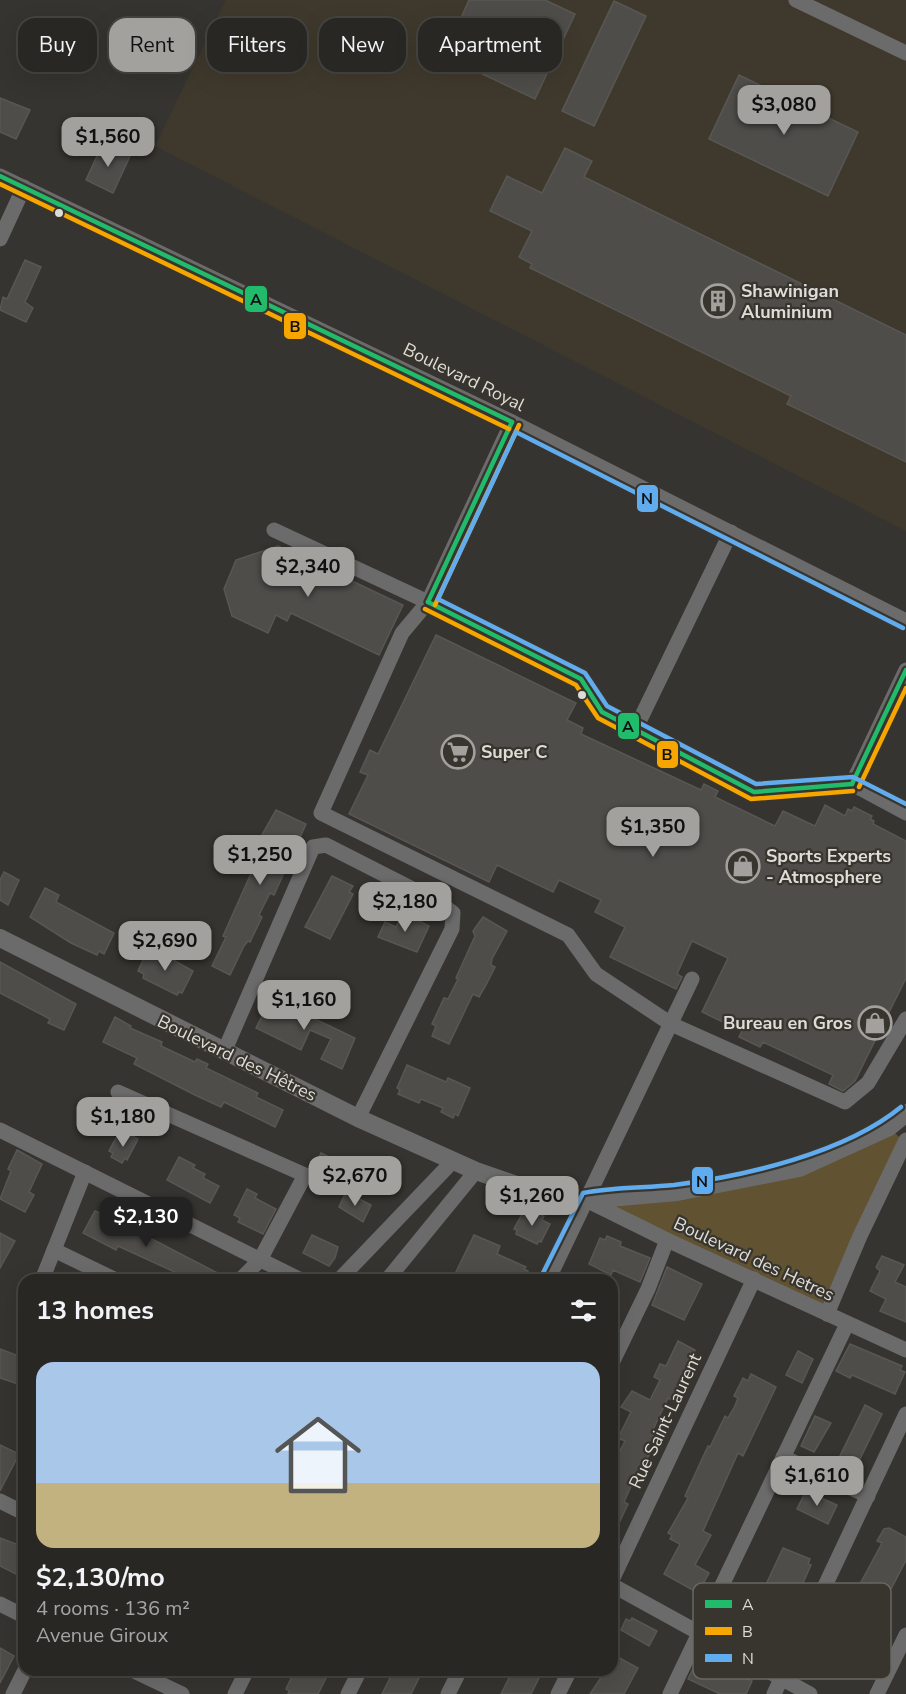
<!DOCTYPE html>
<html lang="en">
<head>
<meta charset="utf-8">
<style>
  :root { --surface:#282724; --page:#343331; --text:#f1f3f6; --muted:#a5a5a6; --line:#444441; --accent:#a3a19d }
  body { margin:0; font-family:"Nunito Sans",sans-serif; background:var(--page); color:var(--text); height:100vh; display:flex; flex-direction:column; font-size:22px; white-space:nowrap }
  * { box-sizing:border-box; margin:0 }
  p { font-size:20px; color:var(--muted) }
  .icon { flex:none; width:33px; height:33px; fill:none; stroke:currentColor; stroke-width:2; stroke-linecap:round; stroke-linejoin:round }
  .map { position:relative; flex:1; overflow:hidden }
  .drawer { position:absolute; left:18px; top:1274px; width:600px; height:402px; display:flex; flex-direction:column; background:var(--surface); border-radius:18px; box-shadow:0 6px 24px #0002,0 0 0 2px var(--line) }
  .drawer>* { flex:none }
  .hud { position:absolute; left:18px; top:18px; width:600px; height:54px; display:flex; gap:12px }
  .price { position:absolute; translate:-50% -51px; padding:0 14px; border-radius:12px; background:var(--accent); color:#111; font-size:20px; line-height:39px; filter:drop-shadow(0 2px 3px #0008) }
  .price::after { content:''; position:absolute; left:50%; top:36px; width:18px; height:14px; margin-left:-9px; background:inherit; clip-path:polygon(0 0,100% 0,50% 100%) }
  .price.current { background:#222; color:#fff }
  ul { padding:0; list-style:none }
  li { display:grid; align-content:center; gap:12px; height:318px; padding:0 18px }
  li span { display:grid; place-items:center; height:186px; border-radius:18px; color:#555 }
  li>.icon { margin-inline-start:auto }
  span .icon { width:108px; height:108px; fill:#fffc; stroke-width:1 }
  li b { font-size:26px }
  h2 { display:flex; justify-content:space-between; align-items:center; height:72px; padding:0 18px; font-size:26px }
  .tag { padding:0 21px; border-radius:18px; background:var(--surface); box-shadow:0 6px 24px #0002,0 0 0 2px var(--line); font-size:21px; line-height:54px }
  .tag.current { background:var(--accent); color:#111 }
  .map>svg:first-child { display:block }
  .built { fill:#3f392d }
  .green { fill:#615331 }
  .building { fill:#4e4d4a; stroke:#585753; stroke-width:1.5 }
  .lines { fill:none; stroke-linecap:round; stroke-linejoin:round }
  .minor { stroke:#6c6b6c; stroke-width:15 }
  .major { stroke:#6c6b6c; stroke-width:18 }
  .bus-1-casing { stroke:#38352e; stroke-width:9 }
  .bus-2-casing { stroke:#38352e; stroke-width:9 }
  .bus-3-casing { stroke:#38352e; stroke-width:9 }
  .bus-1 { stroke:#20bc6c; stroke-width:4.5 }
  .bus-2 { stroke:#f7a600; stroke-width:4.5 }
  .bus-3 { stroke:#60acee; stroke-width:4.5 }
  .bus-dot { fill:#dedcd8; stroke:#38352e; stroke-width:2 }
  .labels { text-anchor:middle; stroke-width:4.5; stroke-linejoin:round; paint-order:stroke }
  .poi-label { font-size:18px; font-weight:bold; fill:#dedcd8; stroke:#38352e; text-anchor:start }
  .street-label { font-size:18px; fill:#dedcd8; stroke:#38352e }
  .key { fill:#38352e; stroke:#6a6761; stroke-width:1.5 }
  .key-label { font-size:16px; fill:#dedcd8 }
  .line-badge { stroke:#38352e; stroke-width:2 }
  .pale-badge-label { font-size:16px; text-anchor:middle; font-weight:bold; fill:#111 }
</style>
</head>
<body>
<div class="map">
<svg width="906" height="1694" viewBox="0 0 906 1694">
  <rect width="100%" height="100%" fill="#363430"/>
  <path class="built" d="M226 0H906V531L155 146Z"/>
  <path class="green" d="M889 1127 905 1143 827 1314 586 1200 799 1168Z"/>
  <g class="building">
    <path d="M469 0H545L575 14 535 99 459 63 473 34 457 27Z"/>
    <path d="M614 1 646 16 594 126 562 111Z"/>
    <path d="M739 75 858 132 828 196 709 139Z"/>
    <path d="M0 98 30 110 16 139 0 132Z"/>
    <path d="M103 143 130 156 113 193 86 180Z"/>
    <path d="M565 148 592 161 584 177 906 335V462L787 404 791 396 530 268 532 264 519 257 532 231 490 211 507 176 542 193Z"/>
    <path d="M25 260 41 267 25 302 33 308 26 322 0 310 3 297 7 299Z"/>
    <path d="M278 546 403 605 379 655 291 613 287 621 276 615 268 633 232 616 224 589 236 560Z"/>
    <path d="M436 635 576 703 567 720 583 728 581 734 701 790 704 784 718 791 715 797 775 826 783 811 815 826 825 805 845 816 848 809 852 811 854 807 872 816 870 819 874 821 873 824 906 841V978L855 1081 843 1091 829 1084 833 1075 763 1042 760 1047 739 1037 742 1031 702 1012 728 958 692 941 677 974 682 977 676 989 610 957 625 927 595 912 601 900 559 880 553 892 497 865 489 882 349 814 368 775 360 772 370 750 378 754Z"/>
    <path d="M276 810 306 824 274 895 270 893 259 915 262 917 250 942 248 941 244 946 230 975 212 966 226 937 223 936 257 860 259 852 254 849Z"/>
    <path d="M4 872 19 880 8 905 0 900V880Z"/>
    <path d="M332 876 353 886 349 892 353 894 330 939 305 927Z"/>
    <path d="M45 888 59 895 56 902 114 933 104 954 99 951 97 955 71 943 30 917Z"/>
    <path d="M406 914 429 926 417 952 378 937 385 922 396 927 402 915Z"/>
    <path d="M483 917 507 931 492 959 491 965 495 967 486 985 479 997 473 994 449 1044 432 1036 436 1026 432 1024 444 998 448 999 458 979 456 978 475 936 473 931Z"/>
    <path d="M152 948 193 971 182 993 179 992 177 995 143 978 144 974 138 971 148 950 151 951Z"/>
    <path d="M0 962 76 1004 64 1030 48 1023 50 1019 0 993Z"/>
    <path d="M271 998 355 1038 342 1069 321 1059 331 1039 310 1030 301 1050 256 1028Z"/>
    <path d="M115 1017 131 1026 130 1028 162 1042 161 1046 195 1062 197 1059 208 1064 206 1068 258 1093 256 1097 283 1110 275 1127 224 1102 221 1107 195 1095 134 1064 137 1058 103 1042Z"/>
    <path d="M407 1065 446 1082 448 1078 470 1088 458 1116 455 1114 453 1118 441 1112 443 1108 421 1099 419 1103 398 1094 400 1090 397 1088Z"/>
    <path d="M126 1133 138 1139 127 1160 125 1158 122 1163 111 1157 113 1153 109 1151 117 1136 123 1139Z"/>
    <path d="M17 1150 42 1164 29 1192 34 1195 25 1212 0 1199 11 1171 8 1169Z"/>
    <path d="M321 1153 350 1167 341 1184 313 1170Z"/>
    <path d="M179 1157 195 1165 193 1168 205 1174 203 1178 219 1186 210 1203 167 1180Z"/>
    <path d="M247 1189 257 1194 255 1198 276 1209 263 1234 238 1222 240 1218 234 1215Z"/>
    <path d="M346 1192 371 1205 363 1222 339 1207Z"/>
    <path d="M524 1210 531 1214 532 1210 544 1216 542 1220 550 1224 541 1242 539 1241 537 1244 516 1234 517 1230 514 1229Z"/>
    <path d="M95 1211 120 1220 119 1222 231 1280H192L118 1246 116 1250 83 1233Z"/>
    <path d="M0 1233 15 1241 0 1268Z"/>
    <path d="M312 1235 338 1247 335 1258 329 1266 303 1253Z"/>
    <path d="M474 1235 500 1246 497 1254 526 1267 524 1269 528 1271 524 1280H452Z"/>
    <path d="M607 1236 621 1242 620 1246 650 1258 640 1282 613 1270 611 1275 589 1264 600 1238 605 1240Z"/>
    <path d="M882 1256 904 1265 895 1282 906 1287V1322L880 1311 886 1299 870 1291 880 1271 876 1267Z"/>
    <path d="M667 1267 702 1284 684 1320 652 1305Z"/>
    <path d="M678 1341 695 1350 674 1401 668 1398 651 1434 658 1440 633 1482 624 1502 628 1504 612 1538V1477L619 1463 615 1461 625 1441 618 1438 631 1412 621 1407 632 1391 650 1400 660 1380 654 1377 660 1364 666 1366Z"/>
    <path d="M850 1344 902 1366 900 1370 905 1372 895 1394 852 1375 850 1378 836 1371Z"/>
    <path d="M0 1349 24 1358V1386L0 1378Z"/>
    <path d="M798 1351 813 1359 802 1383 786 1375Z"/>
    <path d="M751 1374 776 1387 743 1456 738 1453 703 1531 711 1535 695 1565 709 1573 698 1593 664 1574 680 1544 670 1539 672 1535 668 1533 688 1498 685 1496 708 1446 710 1447 725 1416 728 1418 734 1408 738 1398 734 1396 743 1378 748 1381Z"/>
    <path d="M865 1405 882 1414 854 1471 837 1462Z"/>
    <path d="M815 1416 831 1423 814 1452 801 1446Z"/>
    <path d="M0 1445 19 1454 0 1491Z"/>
    <path d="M806 1491 837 1505 828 1524 797 1509Z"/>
    <path d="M889 1528 906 1537V1560L874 1622 873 1626 876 1628 852 1671 826 1658 825 1649 882 1543 877 1541 884 1529Z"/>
    <path d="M0 1538 24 1547V1567L20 1576 0 1566Z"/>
    <path d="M783 1548 810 1559 808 1564 811 1565 794 1603 790 1601 774 1633 749 1621Z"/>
    <path d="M632 1618 657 1631 649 1646 621 1630 626 1619 630 1621Z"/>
    <path d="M0 1648 14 1656 0 1683Z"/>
    <path d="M612 1654 638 1668 624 1694H590L606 1670H612Z"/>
    <path d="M699 1657 752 1681 746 1694H720L688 1679Z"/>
    <path d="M295 1670H330L318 1694H288L289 1691 286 1689Z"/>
    <path d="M394 1670H423L411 1694H382Z"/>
    <path d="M513 1670H543L531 1694H501Z"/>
  </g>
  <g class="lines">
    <g class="minor">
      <path d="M796 0 906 53"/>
      <path d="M0 176 512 422 906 621"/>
      <path d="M0 239 24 187"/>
      <path d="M512 422 428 602 402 633 321 813 568 935 596 974 671 1024 845 1102 868 1083 906 1019"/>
      <path d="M274 530 428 602 581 679 602 712 754 792 852 784 906 813"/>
      <path d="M635 730 731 532"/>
      <path d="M852 784 906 670"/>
      <path d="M224 1052 313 847 326 845 440 903 453 913 452 929 358 1118"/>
      <path d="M118 1092 305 1175 260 1260 240 1280"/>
      <path d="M0 1130 301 1280"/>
      <path d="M586 1200 667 1240 906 1350"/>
      <path d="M54 1250 116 1280"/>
      <path d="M42 1280 85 1172"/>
      <path d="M339 1280 453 1161"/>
      <path d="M387 1280 476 1171"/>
      <path d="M548 1280 692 979"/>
      <path d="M827 1314 860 1236 906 1140"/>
      <path d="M24 1324V1326"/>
      <path d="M612 1363 648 1289 667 1240"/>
      <path d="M783 1457 868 1496"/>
      <path d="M0 1501 24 1513"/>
      <path d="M612 1580 754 1279"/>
      <path d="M612 1585 810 1694"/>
      <path d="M0 1604 24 1616"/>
      <path d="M132 1670 182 1694"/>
      <path d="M13 1694 25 1670"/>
      <path d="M235 1694 247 1670"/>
      <path d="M348 1694 360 1670"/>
      <path d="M448 1694 460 1670"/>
      <path d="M558 1694 570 1670"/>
      <path d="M670 1694 847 1324"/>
      <path d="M774 1694 906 1414"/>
      <path d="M877 1694 906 1635"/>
    </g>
    <path class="major" d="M0 938 358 1118 476 1171 540 1193 586 1200 677 1192 799 1168 889 1127 906 1113"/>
    <g class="bus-1-casing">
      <g id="bus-1">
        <path d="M0 176 512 422"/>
        <path d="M428 602 581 679 602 712 754 792 852 784"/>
        <path d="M428 602 512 422"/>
        <path d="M852 784 906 670"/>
      </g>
    </g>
    <g class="bus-2-casing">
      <g id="bus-2">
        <path d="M0 184 509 429"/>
        <path d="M435 605 519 425"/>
        <path d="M425 609 576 685 598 718 751 799 853 791"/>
        <path d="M859 787 906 688"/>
      </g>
    </g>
    <g class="bus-3-casing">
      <g id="bus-3">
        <path d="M903 628 516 432 438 599 585 673 607 706 756 784 853 777 906 804"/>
        <path d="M541 1277 583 1193C612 1187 644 1188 674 1185 745 1176 845 1153 901 1107"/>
      </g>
    </g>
    <use href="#bus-1" class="bus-1"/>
    <use href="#bus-2" class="bus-2"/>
    <use href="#bus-3" class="bus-3"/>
  </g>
  <defs>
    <g id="building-ring" transform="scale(1.725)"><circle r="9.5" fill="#38352e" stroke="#a3a19d" stroke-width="1.5"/><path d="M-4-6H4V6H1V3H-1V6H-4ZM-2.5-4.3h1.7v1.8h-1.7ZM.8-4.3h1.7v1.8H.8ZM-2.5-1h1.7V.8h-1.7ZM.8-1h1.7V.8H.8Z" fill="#a3a19d"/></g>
    <g id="supermarket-ring" transform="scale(1.725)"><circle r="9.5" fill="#38352e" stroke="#a3a19d" stroke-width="1.5"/><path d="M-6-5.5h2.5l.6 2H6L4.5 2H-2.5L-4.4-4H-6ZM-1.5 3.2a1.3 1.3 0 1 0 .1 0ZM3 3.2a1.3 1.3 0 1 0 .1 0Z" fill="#a3a19d"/></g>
    <g id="shop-ring" transform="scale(1.725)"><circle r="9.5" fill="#38352e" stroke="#a3a19d" stroke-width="1.5"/><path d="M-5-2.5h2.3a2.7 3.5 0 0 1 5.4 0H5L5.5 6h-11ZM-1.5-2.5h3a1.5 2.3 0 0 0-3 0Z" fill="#a3a19d"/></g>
  </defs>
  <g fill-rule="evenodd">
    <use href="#building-ring" x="718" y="301"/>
    <use href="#supermarket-ring" x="458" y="752"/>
    <use href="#shop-ring" x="743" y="866"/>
    <use href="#shop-ring" x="875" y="1023"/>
  </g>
  <g class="bus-dot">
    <circle cx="59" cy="213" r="5"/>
    <circle cx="582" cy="695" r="5"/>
  </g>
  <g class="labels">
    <g class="poi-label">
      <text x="741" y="297">Shawinigan<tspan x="741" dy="21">Aluminium</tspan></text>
      <text x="481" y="758">Super C</text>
      <text x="766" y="862">Sports Experts<tspan x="766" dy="21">- Atmosphere</tspan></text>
      <text x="852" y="1029" text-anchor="end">Bureau en Gros</text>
    </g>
    <g class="street-label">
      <text transform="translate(464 377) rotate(26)" y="6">Boulevard Royal</text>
      <text transform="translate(237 1058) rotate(26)" y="6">Boulevard des Hêtres</text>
      <text transform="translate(754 1259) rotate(25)" y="6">Boulevard des Hetres</text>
      <text transform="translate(665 1421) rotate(-65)" y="6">Rue Saint-Laurent</text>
    </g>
  </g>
  <rect x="693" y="1583" width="198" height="96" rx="9" class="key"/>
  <rect x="705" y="1600" width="27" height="8" fill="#20bc6c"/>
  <rect x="705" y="1627" width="27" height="8" fill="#f7a600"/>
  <rect x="705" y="1654" width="27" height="8" fill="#60acee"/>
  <g class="key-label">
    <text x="742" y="1610">A</text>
    <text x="742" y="1637">B</text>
    <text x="742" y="1664">N</text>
  </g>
  <g class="line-badge">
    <rect x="244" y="285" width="24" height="28" rx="6" fill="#20bc6c"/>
    <rect x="283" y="312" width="24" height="28" rx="6" fill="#f7a600"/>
    <rect x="636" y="484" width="23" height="29" rx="6" fill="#60acee"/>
    <rect x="617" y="712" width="23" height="28" rx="6" fill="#20bc6c"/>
    <rect x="656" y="740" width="23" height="29" rx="6" fill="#f7a600"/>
    <rect x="691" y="1166" width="23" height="29" rx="6" fill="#60acee"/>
  </g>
  <g class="pale-badge-label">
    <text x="256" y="305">A</text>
    <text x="295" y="332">B</text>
    <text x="647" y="504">N</text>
    <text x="628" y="732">A</text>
    <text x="667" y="760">B</text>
    <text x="702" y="1187">N</text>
  </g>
</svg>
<b class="price" style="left:784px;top:136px">$3,080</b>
<b class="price" style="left:108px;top:168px">$1,560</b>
<b class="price" style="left:308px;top:598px">$2,340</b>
<b class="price" style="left:653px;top:858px">$1,350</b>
<b class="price" style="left:260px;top:886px">$1,250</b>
<b class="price" style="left:405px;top:933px">$2,180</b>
<b class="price" style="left:165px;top:972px">$2,690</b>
<b class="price" style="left:304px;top:1031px">$1,160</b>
<b class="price" style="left:123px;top:1148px">$1,180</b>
<b class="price" style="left:355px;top:1207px">$2,670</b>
<b class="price" style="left:532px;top:1227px">$1,260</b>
<b class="price current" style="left:146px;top:1248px">$2,130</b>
<b class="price" style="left:817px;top:1507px">$1,610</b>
<div class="hud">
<a class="tag">Buy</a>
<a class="tag current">Rent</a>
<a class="tag">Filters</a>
<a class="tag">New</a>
<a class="tag">Apartment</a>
</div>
<section class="drawer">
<h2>13 homes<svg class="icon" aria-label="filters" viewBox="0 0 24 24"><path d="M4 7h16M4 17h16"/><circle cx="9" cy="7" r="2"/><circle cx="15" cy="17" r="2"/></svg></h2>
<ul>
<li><span style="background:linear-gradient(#a9c7e8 65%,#c2b280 0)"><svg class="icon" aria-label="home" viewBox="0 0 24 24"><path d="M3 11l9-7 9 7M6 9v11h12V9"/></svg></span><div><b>$2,130/mo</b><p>4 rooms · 136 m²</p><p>Avenue Giroux</p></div></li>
</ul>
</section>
</div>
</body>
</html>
